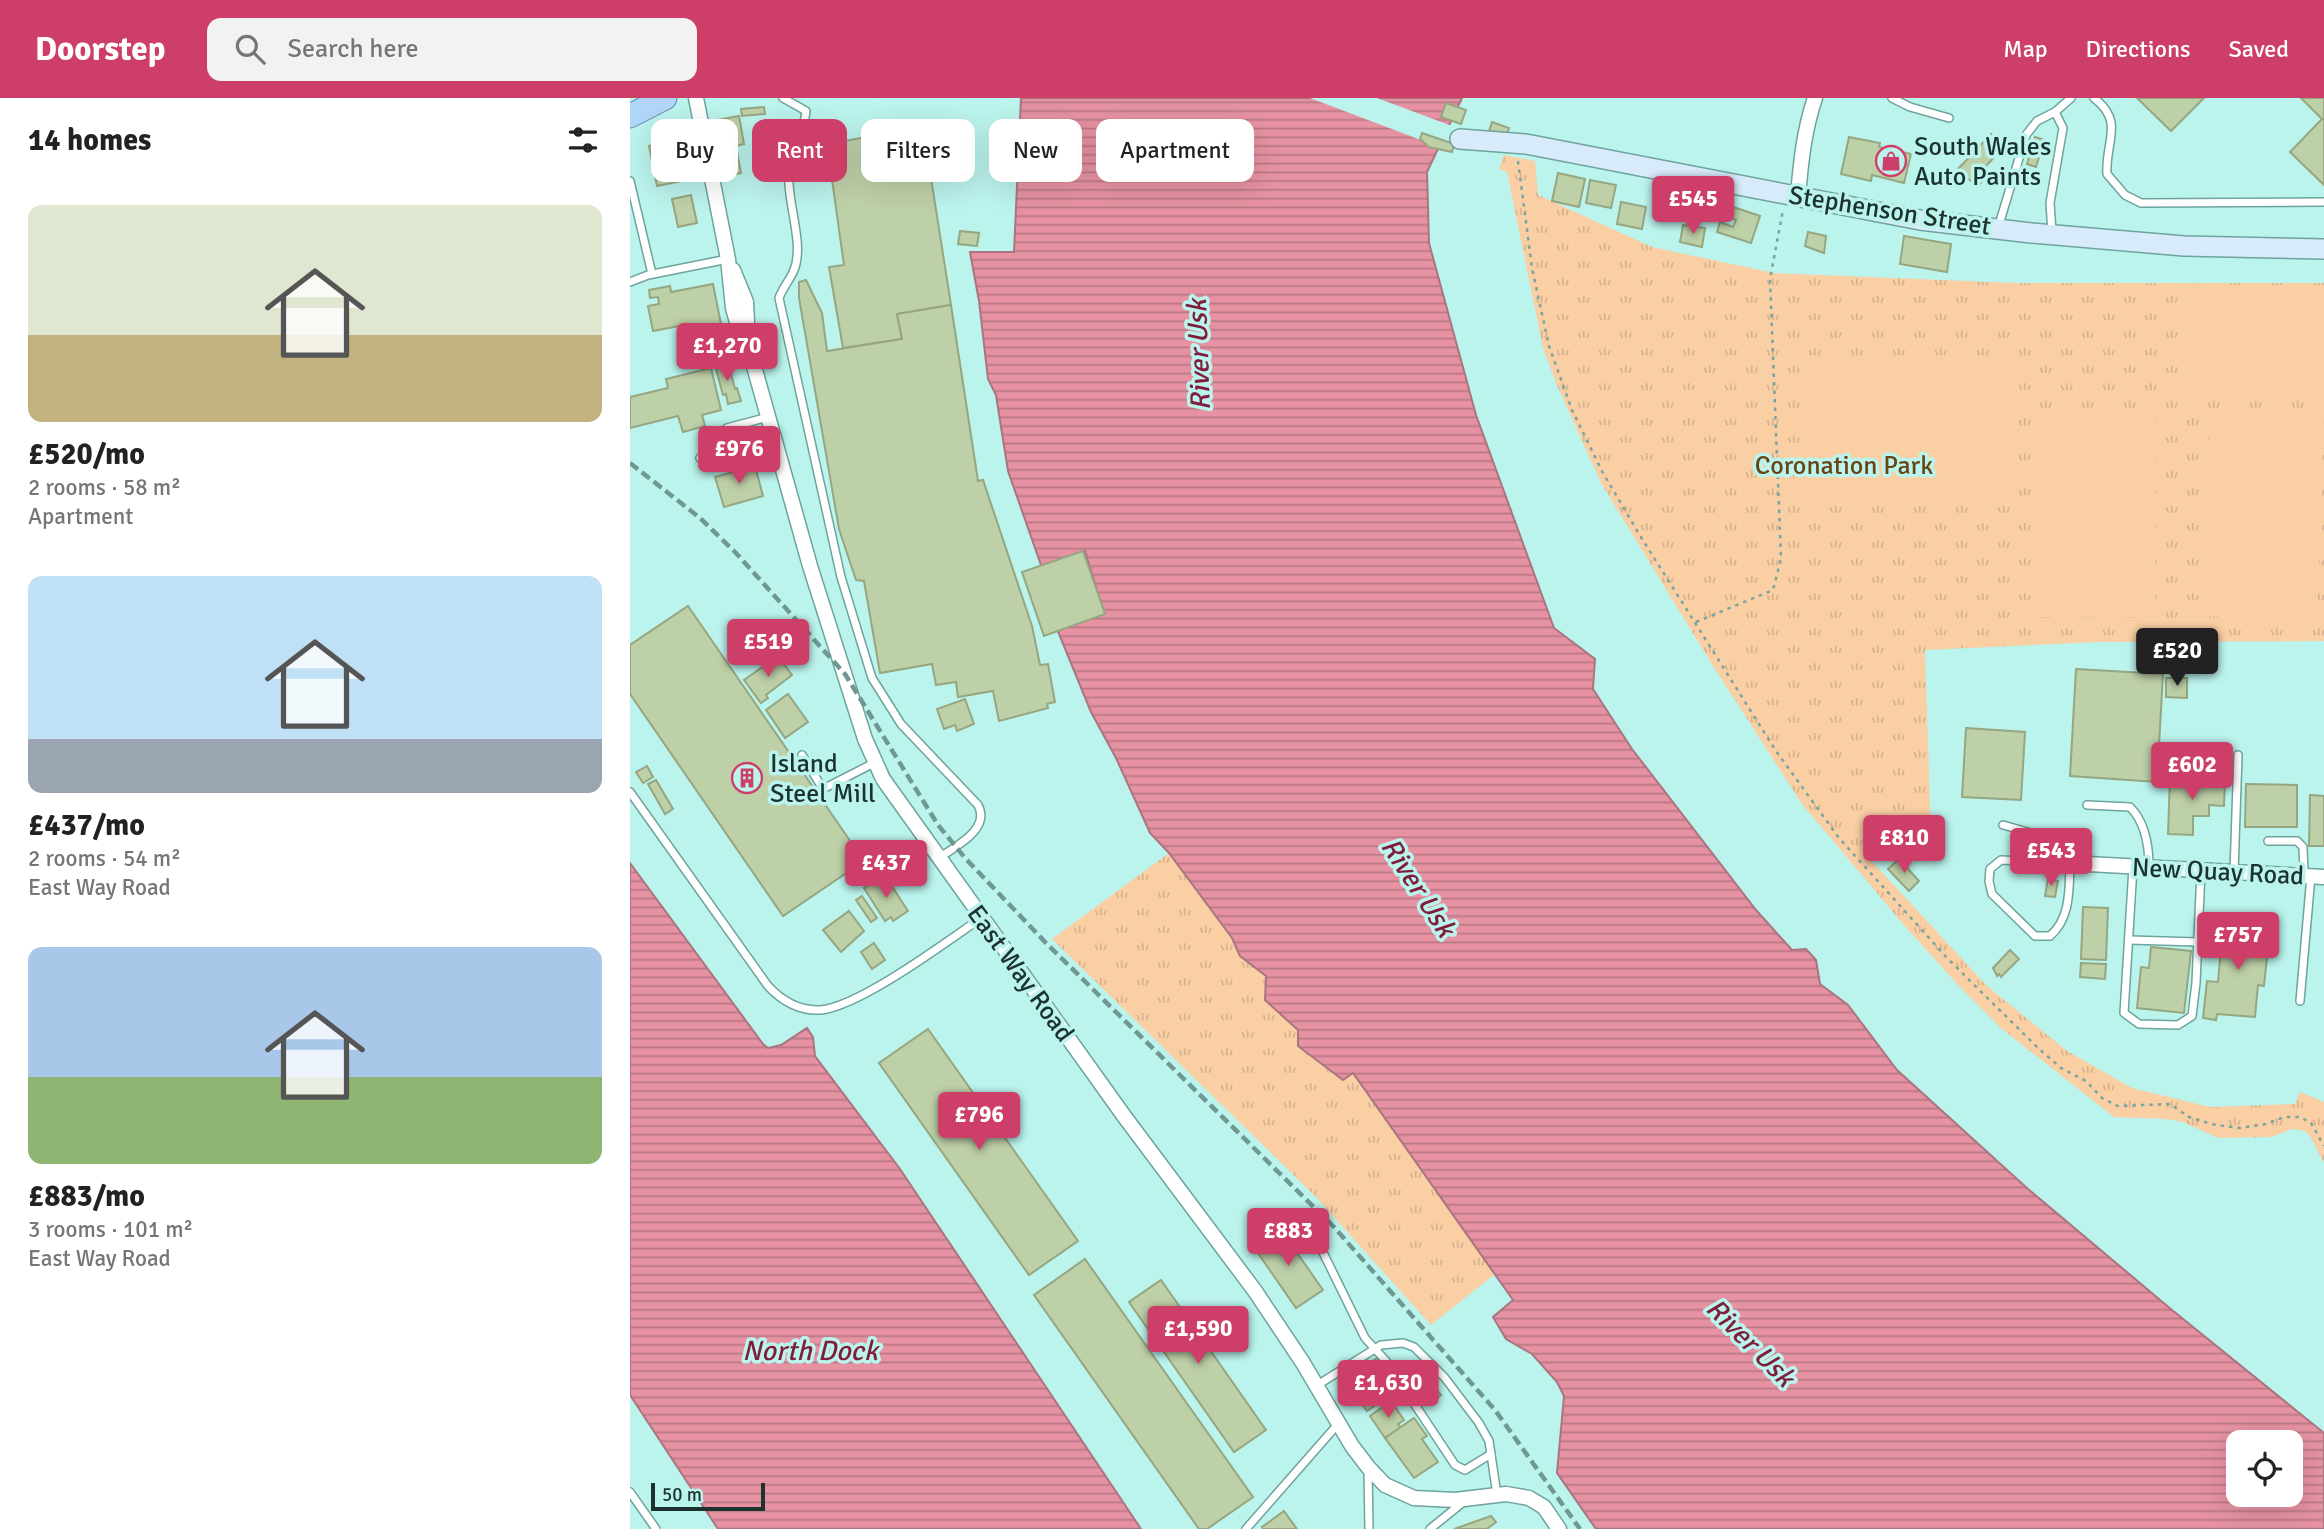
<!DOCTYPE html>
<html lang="en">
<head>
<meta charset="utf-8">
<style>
  :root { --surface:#fff; --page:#f2f2f2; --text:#222; --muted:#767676; --accent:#cd3f68 }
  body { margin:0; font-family:Signika,sans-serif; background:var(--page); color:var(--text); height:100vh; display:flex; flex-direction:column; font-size:26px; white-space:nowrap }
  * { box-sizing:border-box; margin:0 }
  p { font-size:23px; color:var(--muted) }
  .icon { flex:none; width:38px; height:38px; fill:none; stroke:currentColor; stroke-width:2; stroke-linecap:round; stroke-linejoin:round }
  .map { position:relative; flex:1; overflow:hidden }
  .sheet { display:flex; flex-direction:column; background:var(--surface); width:630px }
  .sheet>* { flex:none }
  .guide { position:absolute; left:21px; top:21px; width:665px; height:63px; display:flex; gap:14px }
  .buttons { position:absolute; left:1596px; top:1332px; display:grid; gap:14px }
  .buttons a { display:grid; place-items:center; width:77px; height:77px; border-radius:14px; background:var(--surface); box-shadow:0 7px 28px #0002; font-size:35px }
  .scale { position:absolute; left:21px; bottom:18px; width:114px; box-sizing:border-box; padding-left:7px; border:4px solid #1b322f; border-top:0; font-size:19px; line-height:24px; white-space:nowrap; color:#1b322f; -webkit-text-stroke:5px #bbf3ed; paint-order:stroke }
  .price { position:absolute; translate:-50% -60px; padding:0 16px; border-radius:7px; background:var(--accent); color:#fff; font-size:23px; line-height:46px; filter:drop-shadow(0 2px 4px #0008) }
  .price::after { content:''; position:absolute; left:50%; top:42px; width:21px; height:16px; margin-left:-10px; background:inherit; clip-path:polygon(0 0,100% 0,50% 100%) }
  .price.current { background:#222; color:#fff }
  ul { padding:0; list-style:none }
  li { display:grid; align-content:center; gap:14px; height:371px; padding:0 28px }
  li span { display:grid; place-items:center; height:217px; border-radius:14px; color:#555 }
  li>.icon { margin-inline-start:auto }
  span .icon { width:126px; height:126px; fill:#fffc; stroke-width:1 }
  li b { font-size:30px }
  h2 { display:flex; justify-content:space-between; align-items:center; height:84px; padding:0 28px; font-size:30px }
  .pill { padding:0 24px; border-radius:14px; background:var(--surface); box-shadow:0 7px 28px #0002; font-size:24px; line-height:63px }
  .pill.current { background:var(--accent); color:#fff }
  header { display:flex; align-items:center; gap:42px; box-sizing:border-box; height:98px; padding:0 35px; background:var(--accent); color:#fff }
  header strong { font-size:33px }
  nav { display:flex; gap:38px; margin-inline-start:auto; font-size:24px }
  .search { width:490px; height:63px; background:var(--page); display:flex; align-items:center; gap:18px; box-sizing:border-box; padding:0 24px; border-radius:14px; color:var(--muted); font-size:26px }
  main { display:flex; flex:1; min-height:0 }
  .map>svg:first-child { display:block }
  .grass { fill:url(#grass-tufts) }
  .garden { fill:#facfa4 }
  .water { fill:url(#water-rules); stroke:#a97580; stroke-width:2; fill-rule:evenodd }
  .pier { fill:#bbf3ed }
  .building { fill:#bed0a8; stroke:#95a680; stroke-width:2 }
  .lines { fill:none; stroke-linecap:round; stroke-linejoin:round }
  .lane-casing { stroke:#6ea39e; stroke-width:10 }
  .street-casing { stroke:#6ea39e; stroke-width:17 }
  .secondary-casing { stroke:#6ea39e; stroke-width:22 }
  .primary-casing { stroke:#5b8bae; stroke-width:25 }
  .path { stroke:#79a49f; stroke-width:2.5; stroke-dasharray:3.5 5; stroke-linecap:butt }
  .lane { stroke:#fff; stroke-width:7 }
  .street { stroke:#fff; stroke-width:14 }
  .secondary { stroke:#d8ebfb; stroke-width:19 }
  .primary { stroke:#b1d6f8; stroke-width:23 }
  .rail { stroke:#709893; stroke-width:4.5; stroke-dasharray:10 5; stroke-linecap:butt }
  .labels { text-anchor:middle; stroke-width:7; stroke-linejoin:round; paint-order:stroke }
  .poi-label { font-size:26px; fill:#1b322f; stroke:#bbf3ed; text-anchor:start }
  .street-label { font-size:26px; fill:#1b322f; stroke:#bbf3ed }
  .park-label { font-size:26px; fill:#694314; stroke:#bbf3ed }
  .water-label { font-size:28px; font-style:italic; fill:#7f1d3b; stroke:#bbf3ed }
</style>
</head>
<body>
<header>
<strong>Doorstep</strong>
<div class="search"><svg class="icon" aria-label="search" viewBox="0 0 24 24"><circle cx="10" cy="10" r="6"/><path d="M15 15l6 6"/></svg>Search here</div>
<nav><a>Map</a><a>Directions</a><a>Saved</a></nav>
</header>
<main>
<section class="sheet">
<h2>14 homes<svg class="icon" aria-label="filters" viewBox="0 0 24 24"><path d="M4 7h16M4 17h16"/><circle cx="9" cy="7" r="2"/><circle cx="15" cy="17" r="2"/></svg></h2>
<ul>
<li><span style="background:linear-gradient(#dfe7d0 60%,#c2b280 0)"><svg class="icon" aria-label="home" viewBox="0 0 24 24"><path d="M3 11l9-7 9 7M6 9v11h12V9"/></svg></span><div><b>£520/mo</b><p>2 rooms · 58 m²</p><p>Apartment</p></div></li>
<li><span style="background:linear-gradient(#bfe0f5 75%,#9aa5b1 0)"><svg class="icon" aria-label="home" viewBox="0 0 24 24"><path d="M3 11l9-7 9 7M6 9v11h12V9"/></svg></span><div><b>£437/mo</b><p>2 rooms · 54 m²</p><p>East Way Road</p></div></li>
<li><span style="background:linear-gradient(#a9c7e8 60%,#8fb573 0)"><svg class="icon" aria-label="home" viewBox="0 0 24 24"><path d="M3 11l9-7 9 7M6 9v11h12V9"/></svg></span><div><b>£883/mo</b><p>3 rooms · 101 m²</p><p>East Way Road</p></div></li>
</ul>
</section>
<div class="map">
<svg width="1694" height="1431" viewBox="0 0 1694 1431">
  <defs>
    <pattern id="grass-tufts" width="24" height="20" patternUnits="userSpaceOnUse" patternTransform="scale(1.75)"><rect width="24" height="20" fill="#facfa4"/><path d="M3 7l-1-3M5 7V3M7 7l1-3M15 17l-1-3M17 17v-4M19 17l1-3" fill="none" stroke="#d6b28e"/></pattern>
    <pattern id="water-rules" width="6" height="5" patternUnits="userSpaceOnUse" patternTransform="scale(1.75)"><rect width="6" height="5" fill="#e692a2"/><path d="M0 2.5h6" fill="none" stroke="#ba7884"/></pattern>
  </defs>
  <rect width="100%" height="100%" fill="#bbf3ed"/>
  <g class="grass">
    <path d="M874 57 905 63 908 97 1022 149 1144 175 1385 185H1694V543L1470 544 1295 552 1301 739 1235 756 1357 888 1437 953 1502 990 1580 1009 1665 1006 1670 994 1694 1004V1065L1680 1038 1675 1033 1662 1031 1641 1039 1588 1040 1553 1024 1536 1021 1484 1019 1372 931 1330 889 1273 826 1172 706 1083 568 971 385 926 285 913 250 877 74 869 71Z"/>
    <path d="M539 755 602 840 610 858 637 878 635 902 668 932 723 974 865 1176 801 1227 684 1097 422 841Z"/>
  </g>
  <g class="garden">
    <path d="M1554 185 1694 190V302L1550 297Z"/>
    <path d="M1382 262 1383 397 1171 399 1169 264Z"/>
    <path d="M1408 315H1526L1525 519H1408Z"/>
    <path d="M1580 315 1694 320 1687 523 1571 518Z"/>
  </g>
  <g class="water">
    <path d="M391 0H832L797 74 799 145 846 317 924 530 965 561 963 591 1002 651 1126 812 1162 852 1176 851 1186 862 1190 886 1218 907 1267 972 1398 1091 1542 1212 1694 1335V1431H966L927 1375 934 1298 927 1284 902 1256 876 1241 863 1219 883 1202 723 975 713 982 668 948V932L635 902 636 878 610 858 602 840 539 755 520 735 486 660 461 614 427 531 474 516 455 453 412 470 378 373 366 297 358 281 349 203 340 154H384ZM1608 1344H1661V1396H1608Z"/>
    <path d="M0 765 133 946 138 950 151 947 177 930 183 939 185 958 270 1071 511 1431H88L0 1297Z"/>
  </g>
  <path class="pier" d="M680 0H747L822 28 812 50Z"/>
  <g class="building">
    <path d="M1507 0H1574L1541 33Z"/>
    <path d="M1671 0H1694V87L1660 54 1692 21Z"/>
    <path d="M816 5 836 12 831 26 811 19Z"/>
    <path d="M134 9 135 16 112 18 111 11Z"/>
    <path d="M109 18 114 46 106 48 111 75 97 78 87 22Z"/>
    <path d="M862 24 879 30 872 52 855 46Z"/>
    <path d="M293 29 321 207 267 216 272 241 213 250 199 169 214 167 197 46Z"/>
    <path d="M46 30 52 57 56 56 61 81 27 88 19 48 37 43 35 33Z"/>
    <path d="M792 35 824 46 822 54 799 49 790 41Z"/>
    <path d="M1361 36 1374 49 1354 70 1359 76 1347 89 1328 71Z"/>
    <path d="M1219 39 1250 45 1249 49 1281 56 1274 85 1242 77 1241 83 1211 76Z"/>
    <path d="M1405 39 1414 42 1406 69 1397 66Z"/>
    <path d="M928 75 955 81 949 109 922 103Z"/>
    <path d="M960 82 986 87 981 110 956 105Z"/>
    <path d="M61 97 67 125 48 129 42 101Z"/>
    <path d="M991 104 1016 109 1012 131 987 126Z"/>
    <path d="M1097 107 1130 118 1121 145 1087 134 1090 124 1103 129 1106 122 1093 117Z"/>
    <path d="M1053 127 1075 130 1072 149 1050 144Z"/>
    <path d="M330 133 349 135 347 148 328 146Z"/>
    <path d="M1178 134 1196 138 1194 155 1175 148Z"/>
    <path d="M1274 138 1321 146 1317 174 1270 166Z"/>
    <path d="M176 182 192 215 197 253 272 241 267 216 321 207 348 383 353 382 402 528 410 567 418 566 425 604 417 606 418 610 369 623 363 593 328 599 326 584 306 587 302 566 250 575 234 483 226 482 209 431 169 200V184Z"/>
    <path d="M83 186 92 231 51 239 49 228 23 233 18 208 29 206 28 199 20 200 19 192 40 188 41 194Z"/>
    <path d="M98 264 105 291 107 290 111 303 98 306 96 296 93 297 85 267Z"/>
    <path d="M81 270 91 312 72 317 75 328 53 334 48 318 0 330V299L38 290 36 281Z"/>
    <path d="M125 368 133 398 94 409 85 379Z"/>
    <path d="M453 453 475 516 414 538 392 474Z"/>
    <path d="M58 508 234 763 153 818 0 596V547Z"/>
    <path d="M148 558 162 577 136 597 138 600 131 605 114 582Z"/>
    <path d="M1446 571 1533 576 1527 684 1440 678Z"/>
    <path d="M1536 580H1557V600L1536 599Z"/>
    <path d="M158 596 178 624 155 640 136 612Z"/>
    <path d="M335 601 344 626 327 633 325 627 314 631 307 611Z"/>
    <path d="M1336 630 1395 634 1391 702 1332 699Z"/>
    <path d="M17 668 23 679 13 685 6 674Z"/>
    <path d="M1540 679 1595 681 1594 708 1579 707V718H1563V737L1538 736Z"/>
    <path d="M26 682 43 711 35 716 18 686Z"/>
    <path d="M1616 686 1667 687V729H1615Z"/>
    <path d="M1680 697 1694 698V748H1679Z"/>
    <path d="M1269 761 1289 783 1279 793 1258 771Z"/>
    <path d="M251 778 258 789 261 787 278 813 263 823 261 819 255 823 234 790Z"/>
    <path d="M1418 781 1428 783 1425 799 1415 798Z"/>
    <path d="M232 798 247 820 241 824 226 802Z"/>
    <path d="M1453 809 1478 810 1476 862 1451 861Z"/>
    <path d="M219 813 234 833 211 854 193 832Z"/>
    <path d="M1593 826 1640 831 1634 888 1628 887 1625 919 1587 916 1586 922 1573 920 1577 883 1588 884Z"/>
    <path d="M244 845 255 862 242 871 231 854Z"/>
    <path d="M1521 849 1561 853 1554 915 1507 910 1511 869 1519 870Z"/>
    <path d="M1380 852 1389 861 1371 879 1369 876 1367 878 1363 870Z"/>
    <path d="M1451 865 1476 866 1475 881 1450 879Z"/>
    <path d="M298 931 448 1143 399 1177 249 965Z"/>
    <path d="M649 1129 693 1192 666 1210 623 1148Z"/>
    <path d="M455 1161 623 1399 577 1431H569L404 1197Z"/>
    <path d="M531 1182 636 1332 604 1354 499 1204Z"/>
    <path d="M747 1260 768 1291 737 1313 716 1282Z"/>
    <path d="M797 1279 811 1297 806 1301 792 1283Z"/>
    <path d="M761 1303 774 1322 768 1326 771 1330 755 1340 740 1318Z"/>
    <path d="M784 1320 797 1338 792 1341 808 1364 784 1380 755 1340Z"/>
    <path d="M654 1413 667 1431H633L632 1429Z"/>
    <path d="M861 1418 866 1424 857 1431H824Z"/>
  </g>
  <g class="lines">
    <g class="lane-casing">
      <g id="lane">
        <path d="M153 0 176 13C174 35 162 53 159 75 156 102 175 146 164 172 160 182 153 189 149 200L211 479 242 580 271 626 348 707C361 731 326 748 309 760"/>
        <path d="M1262 0 1280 9 1319 20"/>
        <path d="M1464 0C1495 24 1475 43 1477 76L1495 97 1511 105 1694 104"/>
        <path d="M1425 14 1441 0"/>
        <path d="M0 83 22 176"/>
        <path d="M1368 130 1396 37 1407 23 1425 14 1433 30 1420 105 1422 134"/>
        <path d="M0 184 18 177 98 161"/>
        <path d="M70 360 90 355 95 347 97 330 138 319"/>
        <path d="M172 657 193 691 244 665"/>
        <path d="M0 694 138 888C152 903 168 913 190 912 229 909 316 844 351 820"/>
        <path d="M1457 707 1500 709C1515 724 1519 749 1519 769"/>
        <path d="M1373 727 1443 747 1449 753V765"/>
        <path d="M1638 743H1667L1673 749 1674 777"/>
        <path d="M1371 762 1440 765C1439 791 1441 820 1420 838H1405L1362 796 1359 783 1360 771Z"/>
        <path d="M1503 769 1494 915 1509 926 1548 927 1562 918 1566 885 1571 772"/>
        <path d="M1604 774 1608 657"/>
        <path d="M1499 842 1568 844"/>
        <path d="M1670 903 1681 778"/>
        <path d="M680 1128 735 1240 756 1263 825 1367 835 1372 861 1356"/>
        <path d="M686 1288 751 1247 773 1245 784 1249 815 1280 849 1325 859 1343 867 1397"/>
        <path d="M738 1372 739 1431"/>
        <path d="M0 1394 26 1431"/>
        <path d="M616 1431 708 1326"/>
        <path d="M800 1431 832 1405"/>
      </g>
    </g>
    <g class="street-casing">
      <g id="street">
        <path d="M66 0 98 161 103 210 109 231 118 247 180 468 235 641 253 681 494 1018 625 1193 673 1265 722 1348 738 1369 755 1387 784 1400 825 1402 876 1396 899 1400 914 1409 929 1431"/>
        <path d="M1168 97C1171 64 1174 32 1185 0"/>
        <path d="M103 172 116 204 118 244"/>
        <path d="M1440 765 1694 779"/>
      </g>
    </g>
    <g class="secondary-casing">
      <path id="secondary" d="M830 41 896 46 1290 122 1401 135 1554 148 1694 151"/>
    </g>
    <g class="primary-casing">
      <path id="primary" d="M0 18 35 0"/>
    </g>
    <g class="path">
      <path d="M888 63 902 170 919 248 942 312 973 375 1009 436 1146 653 1209 740 1318 861 1408 950 1431 970 1456 983 1472 1000 1488 1008 1540 1006 1559 1019 1581 1026 1609 1030 1636 1026 1654 1019H1670L1681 1025 1694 1048"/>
      <path d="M1066 524 1143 492 1151 461 1140 181 1153 112"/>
    </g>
    <use href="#lane" class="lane"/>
    <use href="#street" class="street"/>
    <use href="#secondary" class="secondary"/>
    <use href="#primary" class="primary"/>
    <path class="rail" d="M0 365 70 420 105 454 215 576 308 727 336 761 416 845 703 1128 865 1312 950 1431"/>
  </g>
  <defs>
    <g id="shop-ring" transform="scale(1.575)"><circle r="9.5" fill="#bbf3ed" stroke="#cd3f68" stroke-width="1.5"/><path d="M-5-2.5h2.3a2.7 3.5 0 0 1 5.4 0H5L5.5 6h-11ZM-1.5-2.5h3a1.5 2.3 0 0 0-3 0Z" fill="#cd3f68"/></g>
    <g id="building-ring" transform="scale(1.575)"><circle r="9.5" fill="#bbf3ed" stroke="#cd3f68" stroke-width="1.5"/><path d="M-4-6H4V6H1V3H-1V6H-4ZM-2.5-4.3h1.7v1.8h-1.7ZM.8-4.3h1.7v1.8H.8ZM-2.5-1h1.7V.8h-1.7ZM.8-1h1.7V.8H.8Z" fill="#cd3f68"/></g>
  </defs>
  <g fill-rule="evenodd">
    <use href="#shop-ring" x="1261" y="63"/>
    <use href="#building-ring" x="117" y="680"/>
  </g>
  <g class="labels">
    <g class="poi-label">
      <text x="1284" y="57">South Wales<tspan x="1284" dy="30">Auto Paints</tspan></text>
      <text x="140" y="674">Island<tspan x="140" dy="30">Steel Mill</tspan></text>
    </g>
    <g class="street-label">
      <text transform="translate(1260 112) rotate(9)" y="9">Stephenson Street</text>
      <text transform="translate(1588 773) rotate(3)" y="9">New Quay Road</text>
      <text transform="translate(391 875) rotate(54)" y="9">East Way Road</text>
    </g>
    <g class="park-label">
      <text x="1214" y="376">Coronation Park</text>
    </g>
    <g class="water-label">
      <text transform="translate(568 257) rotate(-92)" y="10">River Usk</text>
      <text transform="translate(789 789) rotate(57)" y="10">River Usk</text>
      <text transform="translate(1121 1244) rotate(45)" y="10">River Usk</text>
      <text x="180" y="1262">North Dock</text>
    </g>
  </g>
</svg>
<div class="buttons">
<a><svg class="icon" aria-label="locate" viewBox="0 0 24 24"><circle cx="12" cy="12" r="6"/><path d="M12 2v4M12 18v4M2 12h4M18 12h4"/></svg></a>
</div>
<div class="scale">50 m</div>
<b class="price" style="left:1063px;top:138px">£545</b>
<b class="price" style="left:97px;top:285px">£1,270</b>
<b class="price" style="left:109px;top:388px">£976</b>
<b class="price" style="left:138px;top:581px">£519</b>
<b class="price current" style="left:1547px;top:590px">£520</b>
<b class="price" style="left:1562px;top:704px">£602</b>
<b class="price" style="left:1274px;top:777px">£810</b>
<b class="price" style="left:1421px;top:790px">£543</b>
<b class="price" style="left:256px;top:802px">£437</b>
<b class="price" style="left:1608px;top:874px">£757</b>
<b class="price" style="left:349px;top:1054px">£796</b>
<b class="price" style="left:658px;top:1170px">£883</b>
<b class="price" style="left:568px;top:1268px">£1,590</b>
<b class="price" style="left:758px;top:1322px">£1,630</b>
<div class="guide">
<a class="pill">Buy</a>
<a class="pill current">Rent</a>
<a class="pill">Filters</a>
<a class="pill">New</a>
<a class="pill">Apartment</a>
</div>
</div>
</main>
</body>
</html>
